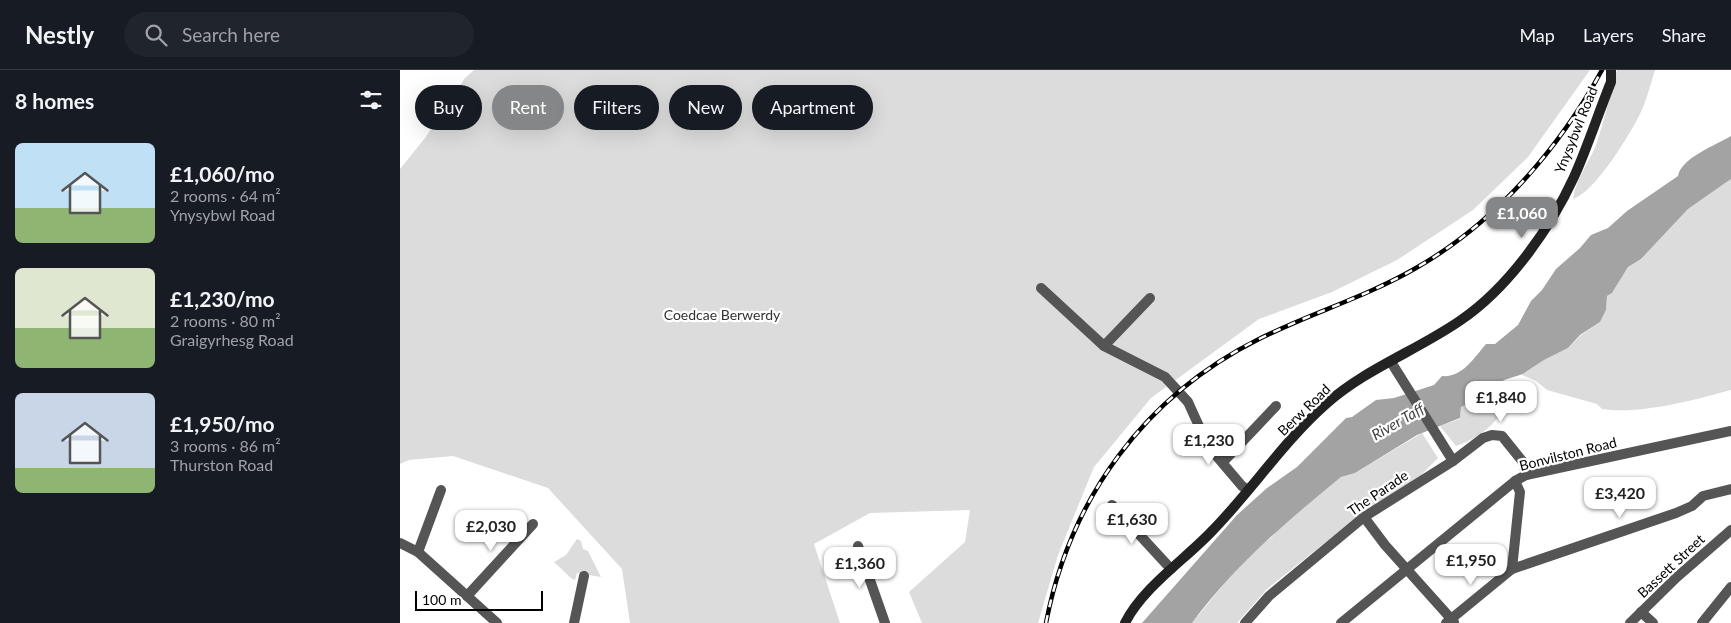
<!DOCTYPE html>
<html lang="en">
<head>
<meta charset="utf-8">
<style>
  :root { --surface:#171b24; --page:#20242c; --text:#f1f3f6; --muted:#9ea1a6; --line:#363941; --accent:#858687 }
  body { margin:0; font-family:Lato,sans-serif; background:var(--page); color:var(--text); height:100vh; display:flex; flex-direction:column; font-size:19px; white-space:nowrap }
  * { box-sizing:border-box; margin:0 }
  p { font-size:16px; color:var(--muted) }
  .icon { flex:none; width:28px; height:28px; fill:none; stroke:currentColor; stroke-width:2; stroke-linecap:round; stroke-linejoin:round }
  .map { position:relative; flex:1; overflow:hidden }
  .sheet { display:flex; flex-direction:column; background:var(--surface); width:400px }
  .sheet>* { flex:none }
  .banner { position:absolute; left:15px; top:15px; width:475px; height:45px; display:flex; gap:10px }
  .scale { position:absolute; left:15px; bottom:12px; width:128px; box-sizing:border-box; padding-left:5px; border:2px solid #000; border-top:0; font-size:14px; line-height:18px; white-space:nowrap; color:#000; -webkit-text-stroke:4px #fff; paint-order:stroke }
  .price { position:absolute; translate:-50% -42px; padding:0 11px; border-radius:10px; background:#fff; color:#222; font-size:16px; line-height:32px; filter:drop-shadow(0 1px 2px #0008) }
  .price::after { content:''; position:absolute; left:50%; top:30px; width:15px; height:11px; margin-left:-8px; background:inherit; clip-path:polygon(0 0,100% 0,50% 100%) }
  .price.active { background:var(--accent); color:#fff }
  ul { padding:0; list-style:none }
  li { display:flex; align-items:center; gap:15px; height:125px; padding:0 15px }
  li span { display:grid; place-items:center; flex:none; width:140px; height:100px; border-radius:8px; color:#555 }
  li>.icon { margin-inline-start:auto }
  span .icon { width:60px; height:60px; fill:#fffc; stroke-width:1 }
  li b { font-size:21px }
  h2 { display:flex; justify-content:space-between; align-items:center; height:60px; padding:0 15px; font-size:21px }
  .chip { padding:0 18px; border-radius:22px; background:var(--surface); box-shadow:0 5px 20px #0002; font-size:18px; line-height:45px }
  .chip.active { background:var(--accent); color:#fff }
  header { display:flex; align-items:center; gap:30px; box-sizing:border-box; height:70px; padding:0 25px; background:var(--surface); border-bottom:1px solid var(--line) }
  header strong { font-size:24px }
  nav { display:flex; gap:28px; margin-inline-start:auto; font-size:18px }
  .search { width:350px; height:45px; background:var(--page); display:flex; align-items:center; gap:12px; box-sizing:border-box; padding:0 18px; border-radius:28px; color:var(--muted); font-size:19px }
  main { display:flex; flex:1; min-height:0 }
  .map>svg:first-child { display:block }
  .green { fill:#dcdcdc }
  .water { fill:#a3a3a3 }
  .lines { fill:none; stroke-linecap:round; stroke-linejoin:round }
  .minor { stroke:#555; stroke-width:10 }
  .secondary { stroke:#222; stroke-width:10 }
  .rail-casing { stroke:#000; stroke-width:4.5 }
  .rail { stroke:#fff; stroke-width:2.5; stroke-dasharray:8; stroke-linecap:butt }
  .labels { text-anchor:middle; stroke-width:4.5; stroke-linejoin:round; paint-order:stroke }
  .street-label { font-size:14px; fill:#000; stroke:#fff }
  .park-label { font-size:14px; fill:#333; stroke:#fff }
  .water-label { font-size:15px; font-style:italic; fill:#444; stroke:#fff }
</style>
</head>
<body>
<header>
<strong>Nestly</strong>
<div class="search"><svg class="icon" aria-label="search" viewBox="0 0 24 24"><circle cx="10" cy="10" r="6"/><path d="M15 15l6 6"/></svg>Search here</div>
<nav><a>Map</a><a>Layers</a><a>Share</a></nav>
</header>
<main>
<section class="sheet">
<h2>8 homes<svg class="icon" aria-label="filters" viewBox="0 0 24 24"><path d="M4 7h16M4 17h16"/><circle cx="9" cy="7" r="2"/><circle cx="15" cy="17" r="2"/></svg></h2>
<ul>
<li><span style="background:linear-gradient(#bfe0f5 65%,#8fb573 0)"><svg class="icon" aria-label="home" viewBox="0 0 24 24"><path d="M3 11l9-7 9 7M6 9v11h12V9"/></svg></span><div><b>£1,060/mo</b><p>2 rooms · 64 m²</p><p>Ynysybwl Road</p></div></li>
<li><span style="background:linear-gradient(#dfe7d0 60%,#8fb573 0)"><svg class="icon" aria-label="home" viewBox="0 0 24 24"><path d="M3 11l9-7 9 7M6 9v11h12V9"/></svg></span><div><b>£1,230/mo</b><p>2 rooms · 80 m²</p><p>Graigyrhesg Road</p></div></li>
<li><span style="background:linear-gradient(#c9d6e8 75%,#8fb573 0)"><svg class="icon" aria-label="home" viewBox="0 0 24 24"><path d="M3 11l9-7 9 7M6 9v11h12V9"/></svg></span><div><b>£1,950/mo</b><p>3 rooms · 86 m²</p><p>Thurston Road</p></div></li>
</ul>
</section>
<div class="map">
<svg width="1331" height="553" viewBox="0 0 1331 553">
  <rect width="100%" height="100%" fill="#fff"/>
  <g class="green">
    <path d="M74 0H1190L1128 87 1073 140 997 190 932 222 859 249 751 328 694 397 658 485 638 553H522L509 522 565 472 570 440 470 443 414 474 440 553H230L222 499 148 418 53 386 9 390 0 394V99L25 68 65 8Z"/>
    <path d="M1217 0H1255C1250 16 1246 33 1238 48 1228 67 1194 123 1173 129 1176 108 1188 95 1196 75 1204 51 1210 25 1217 0Z"/>
    <path d="M1331 109V320C1294 330 1240 345 1202 339L1197 334 1147 320 1136 311 1122 305 1144 290 1168 278 1180 266 1200 252 1206 240 1207 226 1212 223 1228 197 1241 189 1288 139Z"/>
    <path d="M1104 310 1116 321C1103 346 1083 368 1056 376L1040 356 1060 349 1061 337 1076 330Z"/>
    <path d="M1022 363 1038 388 1017 409 961 444 867 519 837 553H792L829 508 857 478 872 467 883 454 905 436 941 407 955 403Z"/>
    <path d="M177 469 181 471 183 479 188 481 201 507 177 503 175 510 172 509 154 492 166 485Z"/>
  </g>
  <path class="water" d="M1331 66V109L1288 139 1241 189 1228 197 1212 223 1207 226 1206 240 1200 252 1180 265 1168 278 1144 290 1123 304 1104 310 1076 330 1061 337 1060 348 1017 365 955 403 941 407C887 451 834 496 792 553H742L837 445 867 418 897 397 946 348 952 347 976 330 994 328 1034 315 1042 306C1062 308 1074 288 1086 274H1095L1118 255 1131 231 1142 220 1156 199 1180 178 1191 165 1208 158 1227 141 1278 106C1281 88 1316 75 1331 66Z"/>
  <g class="lines">
    <g class="minor">
      <path d="M641 218 704 276 765 307 788 332 808 376 842 416 848 420"/>
      <path d="M704 276 750 228"/>
      <path d="M991 292 1053 391"/>
      <path d="M823 392 876 336"/>
      <path d="M712 435 771 499"/>
      <path d="M964 447 985 475 1054 552"/>
      <path d="M0 473 18 482 97 553"/>
      <path d="M458 476 485 553"/>
      <path d="M18 482 41 420"/>
      <path d="M1112 499 1120 422 1115 411"/>
      <path d="M67 526 133 454"/>
      <path d="M1241 542 1253 553"/>
      <path d="M174 553 184 506"/>
      <path d="M845 553 869 526 964 447 1053 391 1083 368 1092 365 1102 366 1123 392 1126 405"/>
      <path d="M941 553 1115 411 1126 405 1331 361"/>
      <path d="M1046 553 1112 499 1276 443 1292 436 1303 426 1331 419"/>
      <path d="M1230 553 1277 507 1331 460"/>
      <path d="M1302 553 1331 517"/>
    </g>
    <path class="secondary" d="M725 553C743 517 786 489 813 460 852 420 884 371 926 334 965 299 1018 280 1061 250 1108 218 1150 159 1174 107 1188 76 1198 44 1211 12V0"/>
    <g class="rail-casing">
      <path id="rail" d="M646 553C670 428 745 326 859 269 911 243 966 227 1016 198 1095 153 1159 79 1202 0"/>
    </g>
    <use href="#rail" class="rail"/>
  </g>
  <g class="labels">
    <g class="street-label">
      <text transform="translate(1176 60) rotate(-68)" y="5">Ynysybwl Road</text>
      <text transform="translate(904 340) rotate(-44)" y="5">Berw Road</text>
      <text transform="translate(1168 384) rotate(-14)" y="5">Bonvilston Road</text>
      <text transform="translate(978 423) rotate(-34)" y="5">The Parade</text>
      <text transform="translate(1271 496) rotate(-43)" y="5">Bassett Street</text>
    </g>
    <g class="park-label">
      <text x="322" y="250">Coedcae Berwerdy</text>
    </g>
    <g class="water-label">
      <text transform="translate(998 352) rotate(-30)" y="5">River Taff</text>
    </g>
  </g>
</svg>
<div class="scale">100 m</div>
<b class="price active" style="left:1122px;top:169px">£1,060</b>
<b class="price" style="left:1101px;top:353px">£1,840</b>
<b class="price" style="left:809px;top:396px">£1,230</b>
<b class="price" style="left:1220px;top:449px">£3,420</b>
<b class="price" style="left:732px;top:475px">£1,630</b>
<b class="price" style="left:91px;top:482px">£2,030</b>
<b class="price" style="left:1071px;top:516px">£1,950</b>
<b class="price" style="left:460px;top:519px">£1,360</b>
<div class="banner">
<a class="chip">Buy</a>
<a class="chip active">Rent</a>
<a class="chip">Filters</a>
<a class="chip">New</a>
<a class="chip">Apartment</a>
</div>
</div>
</main>
</body>
</html>
